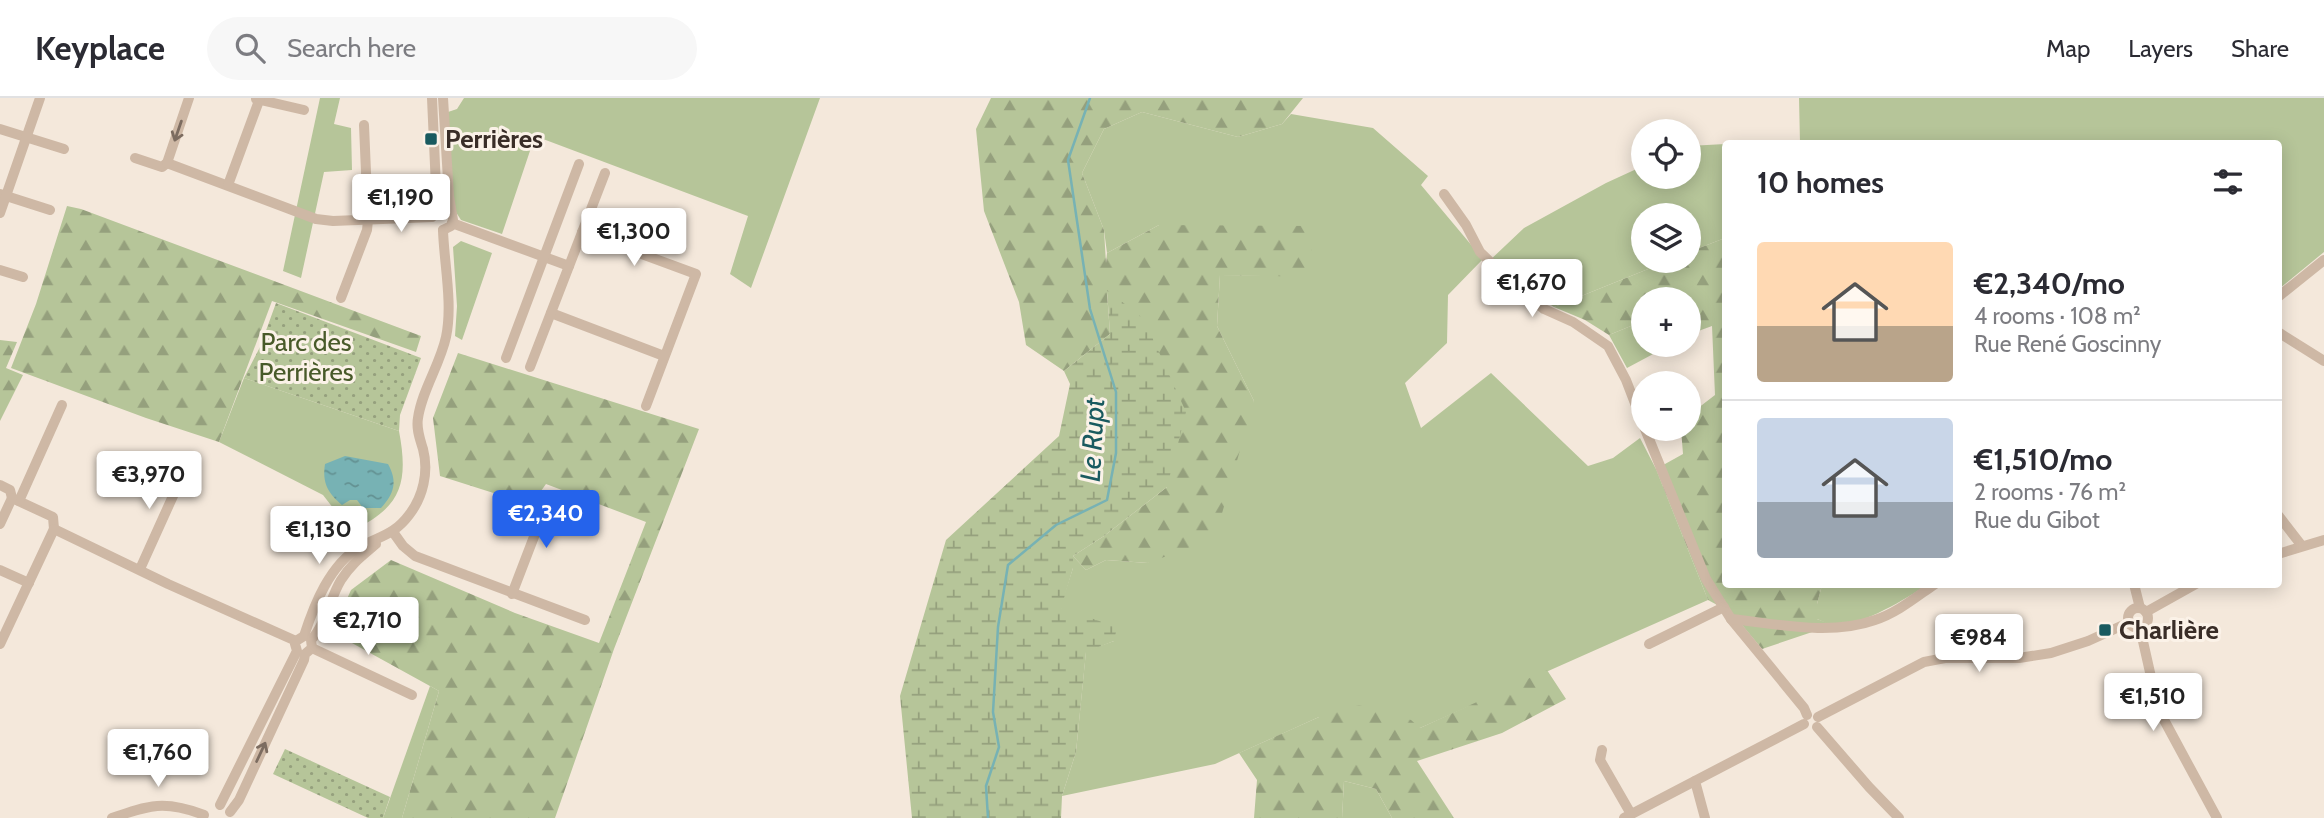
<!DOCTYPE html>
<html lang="en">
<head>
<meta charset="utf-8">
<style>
  :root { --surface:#fff; --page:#f7f7f7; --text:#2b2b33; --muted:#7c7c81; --line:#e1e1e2; --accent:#2563eb }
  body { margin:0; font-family:Cabin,sans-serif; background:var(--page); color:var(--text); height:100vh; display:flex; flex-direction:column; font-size:26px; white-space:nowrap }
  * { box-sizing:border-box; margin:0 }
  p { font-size:23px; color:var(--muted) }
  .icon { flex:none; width:38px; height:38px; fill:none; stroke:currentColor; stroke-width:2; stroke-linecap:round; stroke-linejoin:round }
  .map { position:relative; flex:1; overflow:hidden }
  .details { position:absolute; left:1722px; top:42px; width:560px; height:448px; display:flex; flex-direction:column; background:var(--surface); border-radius:7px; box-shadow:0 4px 18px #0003 }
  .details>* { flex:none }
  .buttons { position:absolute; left:1631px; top:21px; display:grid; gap:14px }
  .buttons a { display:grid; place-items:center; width:70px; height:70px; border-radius:50%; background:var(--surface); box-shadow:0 4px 18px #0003; font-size:35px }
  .price { position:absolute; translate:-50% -60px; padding:0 16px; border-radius:7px; background:#fff; color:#222; font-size:23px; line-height:46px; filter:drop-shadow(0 2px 4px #0008) }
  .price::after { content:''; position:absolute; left:50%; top:42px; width:21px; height:16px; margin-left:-10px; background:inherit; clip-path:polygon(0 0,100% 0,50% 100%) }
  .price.active { background:var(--accent); color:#fff }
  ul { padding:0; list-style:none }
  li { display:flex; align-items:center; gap:21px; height:175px; padding:0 35px }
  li+li { border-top:2px solid var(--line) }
  li span { display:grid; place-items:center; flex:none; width:196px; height:140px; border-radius:7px; color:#555 }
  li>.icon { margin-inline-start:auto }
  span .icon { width:84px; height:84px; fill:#fffc; stroke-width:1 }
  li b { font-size:30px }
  h2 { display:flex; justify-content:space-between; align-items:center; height:84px; padding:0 35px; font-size:30px }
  header { display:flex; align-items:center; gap:42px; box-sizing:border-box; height:98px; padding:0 35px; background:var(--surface); border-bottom:2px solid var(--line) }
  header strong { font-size:33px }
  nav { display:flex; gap:38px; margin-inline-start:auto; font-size:24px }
  .search { width:490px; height:63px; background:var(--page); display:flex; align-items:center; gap:18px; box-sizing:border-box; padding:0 24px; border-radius:38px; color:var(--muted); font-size:26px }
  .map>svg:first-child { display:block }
  .grass { fill:#b6c599 }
  .forest { fill:url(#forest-firs) }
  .wetland { fill:url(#wetland-marsh) }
  .park { fill:url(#park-dots) }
  .water { fill:url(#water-ripples) }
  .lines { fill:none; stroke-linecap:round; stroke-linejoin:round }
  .stream { stroke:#77b2b4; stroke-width:2.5 }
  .minor { stroke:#ceb8a5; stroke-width:10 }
  .oneway { stroke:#7c6c60 }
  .poi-dot { fill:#195a5f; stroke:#fbf2e8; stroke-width:2.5 }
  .labels { text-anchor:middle; stroke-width:6; stroke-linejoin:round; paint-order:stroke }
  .poi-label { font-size:26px; font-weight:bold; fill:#392d27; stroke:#fbf2e8; text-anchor:start }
  .park-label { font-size:26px; fill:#485a29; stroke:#fbf2e8 }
  .water-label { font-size:28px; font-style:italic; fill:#195a5f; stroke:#fbf2e8 }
</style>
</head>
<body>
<header>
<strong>Keyplace</strong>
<div class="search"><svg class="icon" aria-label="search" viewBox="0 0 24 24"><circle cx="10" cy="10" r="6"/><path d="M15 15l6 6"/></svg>Search here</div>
<nav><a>Map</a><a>Layers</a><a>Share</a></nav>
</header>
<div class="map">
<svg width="2324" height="720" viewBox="0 0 2324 720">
  <defs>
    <pattern id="forest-firs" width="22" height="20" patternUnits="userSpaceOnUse" patternTransform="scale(1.75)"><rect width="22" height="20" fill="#b6c599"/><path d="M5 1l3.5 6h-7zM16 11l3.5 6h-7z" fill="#95a07d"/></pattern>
    <pattern id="wetland-marsh" width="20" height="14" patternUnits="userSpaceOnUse" patternTransform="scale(1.75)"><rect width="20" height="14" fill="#b6c599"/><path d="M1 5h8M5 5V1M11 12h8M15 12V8" fill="none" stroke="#95a07d"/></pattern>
    <pattern id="park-dots" width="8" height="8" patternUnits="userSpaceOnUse" patternTransform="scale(1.75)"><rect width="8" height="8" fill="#b6c599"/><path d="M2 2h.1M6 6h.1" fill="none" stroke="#95a07d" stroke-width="1.8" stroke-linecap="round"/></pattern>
    <pattern id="water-ripples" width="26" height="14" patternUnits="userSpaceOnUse" patternTransform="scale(1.75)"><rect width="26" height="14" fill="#77b2b4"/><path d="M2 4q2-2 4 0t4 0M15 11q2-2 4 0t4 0" fill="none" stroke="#639192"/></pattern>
  </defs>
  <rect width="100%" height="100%" fill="#f4e8db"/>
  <g class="grass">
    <path d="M320 0H340L334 26 351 30 352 72 324 74 301 180 283 173Z"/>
    <path d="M464 0H820L751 190 730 176 748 118 535 38 502 136 461 122 452 108 448 14 457 11Z"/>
    <path d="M1799 0H2324V154L2279 191 2278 46 1800 45Z"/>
    <path d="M1142 14 1238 39 1282 26 1291 16 1373 30 1428 78 1421 87 1483 161 1448 197 1447 245 1405 285 1421 330 1491 275 1588 368 1613 360 1640 340 1656 371 1708 502 1420 630 1319 619 1215 666 1062 698 1076 654 1086 553 1114 543 1060 510 1073 470V458L1086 472 1106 462 1148 465 1254 303 1217 228 1220 177 1312 178 1159 127 1107 155 1104 132 1082 75 1104 31Z"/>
    <path d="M1725 46V140L1689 154V117H1643V163H1668L1554 209 1487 165 1524 130 1606 85 1643 68V79H1689V48Z"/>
    <path d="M461 143 492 155 462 242 455 238 457 208 453 149Z"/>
    <path d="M1643 223V247H1670L1627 270 1609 237Z"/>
    <path d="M244 280 399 333C409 386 401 410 351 433L323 397 219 344Z"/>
    <path d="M1822 487H1927C1905 501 1861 529 1833 527 1829 527 1822 523 1817 521V506Z"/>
    <path d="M430 588 439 593 402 720H383Z"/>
    <path d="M1344 683 1376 691 1392 720H1342Z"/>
  </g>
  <g class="forest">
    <path d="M991 0H1303L1282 26 1238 39 1142 14 1104 31 1082 75 1104 132 1106 165 1107 155 1159 127 1312 128V179L1220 177 1217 228 1254 303 1215 440 1148 465 1106 462 1086 472 1073 458 1104 438 1167 389 1107 194 1110 236 1064 273 1026 247 1019 204 984 113 976 31Z"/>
    <path d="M67 108 81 111 421 238 416 254 272 203 219 344 146 320 11 270 36 206Z"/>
    <path d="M1725 140 1726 486 1822 487 1817 506V521L1833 527 1762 551 1732 515 1708 502 1656 371 1683 356 1681 331H1689V317L1715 297 1712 228 1693 235 1689 216V201H1643V223L1609 237 1585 222 1554 209 1668 163H1689V154Z"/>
    <path d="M0 242 17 244 6 270 23 277 0 323Z"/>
    <path d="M458 255 699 331 614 551 555 720H402L439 593 332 534 351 492 391 462 515 515 599 545 646 424 546 386 531 407 440 378 433 320Z"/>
    <path d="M1547 572 1566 601 1502 635 1417 663 1454 720H1392L1376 691 1344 683 1342 720H1254L1257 682 1239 655 1319 619 1359 607 1411 622 1420 630Z"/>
  </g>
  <path class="wetland" d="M1107 192 1144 221 1186 314 1167 389 1104 438 1073 458V470L1061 510 1117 529 1114 543 1086 554 1076 654 1062 698 1061 720H912L900 598 946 442 1059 338 1070 286 1064 273 1110 236Z"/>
  <g class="park">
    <path d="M276 205 421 260 400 317 399 333 244 280 260 249Z"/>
    <path d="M285 651 390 699 383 720H368L273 676Z"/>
  </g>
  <path class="water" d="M345 358 388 366C398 384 394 396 381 410H363L357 402H350L342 407C328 395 322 385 325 366Z"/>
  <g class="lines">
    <path class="stream" d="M988 720 986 688 999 649 993 614 998 529 1008 467 1056 427 1107 402 1116 355V294L1090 211 1068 62 1090 0"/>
    <g class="minor">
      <path d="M432 0 437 112"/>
      <path d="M443 0 449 98 453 122 451 128 443 132"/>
      <path d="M256 1 304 12"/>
      <path d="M0 31 64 51"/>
      <path d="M135 60 162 69 167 65"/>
      <path d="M167 65 316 121 333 123 432 119"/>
      <path d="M167 65 189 0"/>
      <path d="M228 87 260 0"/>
      <path d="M0 96 50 112"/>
      <path d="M1444 96 1466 127 1480 154 1512 185 1544 211 1573 224 1608 248 1626 282 1643 326"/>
      <path d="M0 115 40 0"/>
      <path d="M452 125 569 168"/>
      <path d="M582 134 696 176 646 308"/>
      <path d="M0 172 23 179"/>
      <path d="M2278 199 2324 162"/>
      <path d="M341 200 367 132 368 122 364 27"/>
      <path d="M551 215 664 258"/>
      <path d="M2278 234 2324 263"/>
      <path d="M506 260 579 66"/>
      <path d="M530 269 605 75"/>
      <path d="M1645 331 1706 481 1731 521 1804 610 1807 617"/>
      <path d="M0 387 10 392 12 400 53 419 54 431"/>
      <path d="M19 403 62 307"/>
      <path d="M2278 417 2302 448"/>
      <path d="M0 426 12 400"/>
      <path d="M393 434 403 448 415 458 585 522"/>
      <path d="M2278 456 2324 442"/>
      <path d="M140 471 187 367"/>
      <path d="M0 472 29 485"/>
      <path d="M2134 486 2140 510"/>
      <path d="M512 496 550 397"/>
      <circle cx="2138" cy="520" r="10"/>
      <path d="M2146 514 2196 486"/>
      <path d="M1731 521C1778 526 1830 538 1875 522 1897 515 1916 499 1935 486"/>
      <path d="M2140 530 2156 601 2163 620 2217 720"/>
      <path d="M0 546 54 431 168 486 296 543"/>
      <path d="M1649 546 1724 509"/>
      <path d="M312 550 412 597"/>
      <path d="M1818 619 1924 564 1945 560H2019L2051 555 2088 543 2130 524"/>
      <path d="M1817 629 1869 689 1899 720"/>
      <path d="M1602 652 1600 662 1631 716"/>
      <path d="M1695 683 1705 720"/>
      <path d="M220 707 297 553 295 546 296 543 304 538C314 507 330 466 360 449 380 438 394 437 409 417 423 399 429 374 423 351 420 341 416 331 418 320 422 292 440 267 446 239 453 206 444 165 443 132"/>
      <path d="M230 714 239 702 304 562 305 556 312 550 311 542C326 526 330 500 341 482 351 466 362 458 376 446"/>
      <path d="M112 720C149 707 165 702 204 717"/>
      <path d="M1624 720 1804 626"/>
    </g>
  </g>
  <defs><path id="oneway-shaft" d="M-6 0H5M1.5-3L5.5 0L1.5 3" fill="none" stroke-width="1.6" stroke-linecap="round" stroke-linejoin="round" transform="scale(1.75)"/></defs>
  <g class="oneway">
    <use href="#oneway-shaft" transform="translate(178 33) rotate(109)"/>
    <use href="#oneway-shaft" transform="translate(261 654) rotate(-65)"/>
  </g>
  <g class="poi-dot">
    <rect x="424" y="34" width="14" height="14" rx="3.5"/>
    <rect x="2098" y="525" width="14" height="14" rx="3.5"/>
  </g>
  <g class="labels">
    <g class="poi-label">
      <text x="445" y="50">Perrières</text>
      <text x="2119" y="541">Charlière</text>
    </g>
    <g class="park-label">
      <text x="306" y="253">Parc des<tspan x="306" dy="30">Perrières</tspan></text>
    </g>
    <g class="water-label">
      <text transform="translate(1092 342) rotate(-87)" y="10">Le Rupt</text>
    </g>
  </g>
</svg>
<div class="buttons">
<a><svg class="icon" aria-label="locate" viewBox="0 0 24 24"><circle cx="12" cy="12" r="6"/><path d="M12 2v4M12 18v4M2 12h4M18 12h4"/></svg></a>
<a><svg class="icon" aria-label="layers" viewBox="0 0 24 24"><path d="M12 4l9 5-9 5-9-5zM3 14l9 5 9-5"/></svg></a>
<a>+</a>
<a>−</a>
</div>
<b class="price" style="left:401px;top:136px">€1,190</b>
<b class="price" style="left:634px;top:170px">€1,300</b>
<b class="price" style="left:1532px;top:221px">€1,670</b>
<b class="price" style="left:149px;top:413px">€3,970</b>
<b class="price active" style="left:546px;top:452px">€2,340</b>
<b class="price" style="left:319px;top:468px">€1,130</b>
<b class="price" style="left:368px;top:559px">€2,710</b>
<b class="price" style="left:1979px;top:576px">€984</b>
<b class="price" style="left:2153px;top:635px">€1,510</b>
<b class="price" style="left:158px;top:691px">€1,760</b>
<section class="details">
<h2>10 homes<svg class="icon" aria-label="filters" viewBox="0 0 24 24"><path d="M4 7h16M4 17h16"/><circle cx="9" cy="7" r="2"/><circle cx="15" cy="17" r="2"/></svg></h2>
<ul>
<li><span style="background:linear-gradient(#ffd9b3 60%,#b9a48a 0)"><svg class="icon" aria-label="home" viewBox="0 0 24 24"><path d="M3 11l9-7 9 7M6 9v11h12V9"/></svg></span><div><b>€2,340/mo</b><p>4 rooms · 108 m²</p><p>Rue René Goscinny</p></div></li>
<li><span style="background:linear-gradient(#c9d6e8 60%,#9aa5b1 0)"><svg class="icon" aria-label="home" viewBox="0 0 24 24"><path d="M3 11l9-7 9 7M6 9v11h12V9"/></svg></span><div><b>€1,510/mo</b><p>2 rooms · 76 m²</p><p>Rue du Gibot</p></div></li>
</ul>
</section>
</div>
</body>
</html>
